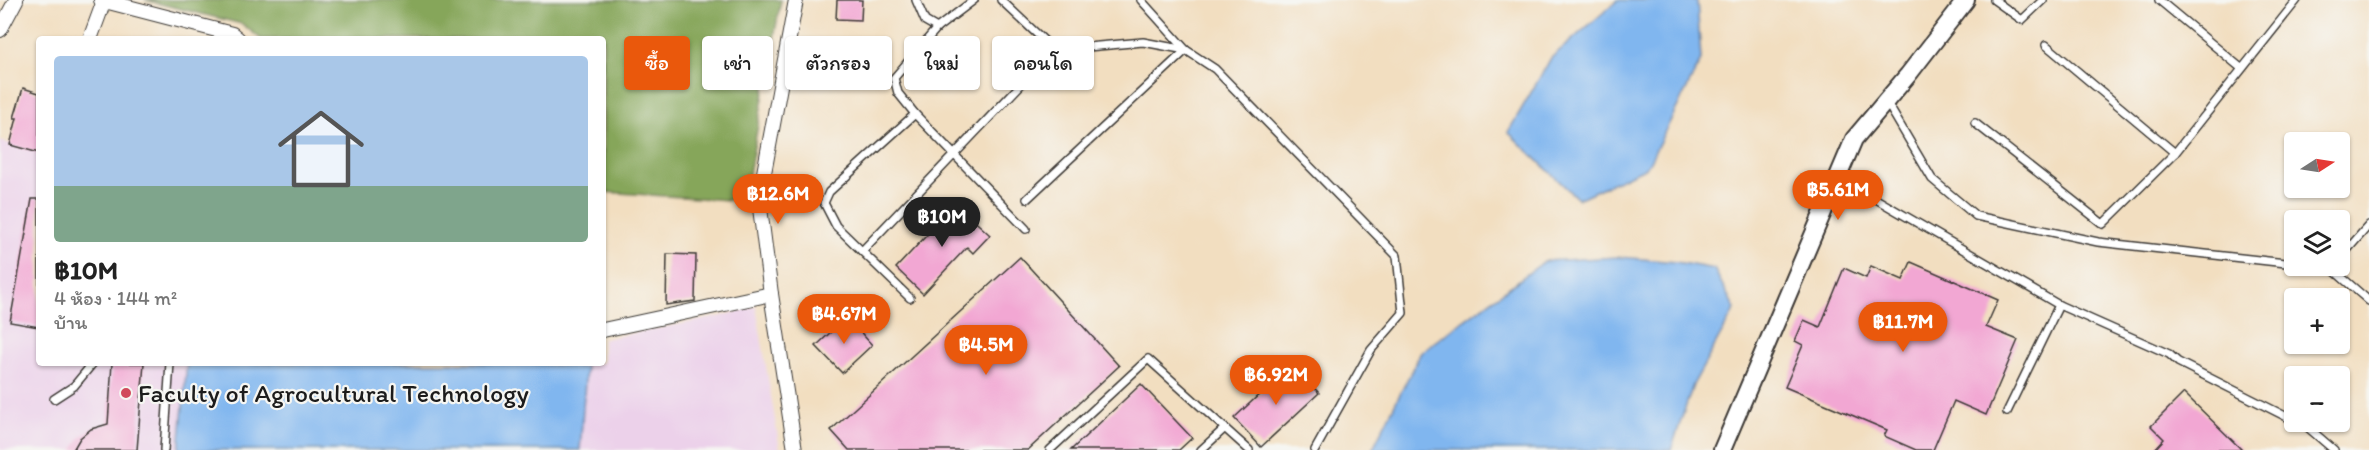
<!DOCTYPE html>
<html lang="th">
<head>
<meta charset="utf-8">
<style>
  :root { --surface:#fff; --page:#f2f2f2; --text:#222; --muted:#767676; --accent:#ea580c }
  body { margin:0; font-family:Itim,"Playpen Sans Thai",sans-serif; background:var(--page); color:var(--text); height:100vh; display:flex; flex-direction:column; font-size:22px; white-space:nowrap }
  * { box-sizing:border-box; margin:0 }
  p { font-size:20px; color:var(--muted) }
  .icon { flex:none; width:33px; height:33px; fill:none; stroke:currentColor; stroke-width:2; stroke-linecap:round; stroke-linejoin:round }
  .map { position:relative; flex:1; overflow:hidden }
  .sheet { position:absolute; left:36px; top:36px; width:570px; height:330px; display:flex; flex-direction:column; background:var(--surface); border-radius:6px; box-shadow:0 2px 4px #0004 }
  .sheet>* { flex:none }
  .banner { position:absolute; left:624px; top:36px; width:570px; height:54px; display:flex; gap:12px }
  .needle { width:39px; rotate:78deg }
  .tools { position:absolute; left:2284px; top:132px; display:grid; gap:12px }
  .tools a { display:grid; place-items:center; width:66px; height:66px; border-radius:6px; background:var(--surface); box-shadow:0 2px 4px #0004; font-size:30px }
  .price { position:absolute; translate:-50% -51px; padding:0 14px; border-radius:21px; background:var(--accent); color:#fff; font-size:20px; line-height:39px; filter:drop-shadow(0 2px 3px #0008) }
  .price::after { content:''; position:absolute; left:50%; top:36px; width:18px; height:14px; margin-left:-9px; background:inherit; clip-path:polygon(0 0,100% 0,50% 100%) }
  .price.current { background:#222; color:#fff }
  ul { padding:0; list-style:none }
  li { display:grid; align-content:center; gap:12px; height:318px; padding:0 18px }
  li span { display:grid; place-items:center; height:186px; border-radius:6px; color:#555 }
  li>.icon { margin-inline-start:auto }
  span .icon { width:108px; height:108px; fill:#fffc; stroke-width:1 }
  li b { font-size:26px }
  .pill { padding:0 21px; border-radius:6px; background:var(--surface); box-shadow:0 2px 4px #0004; font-size:21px; line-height:54px }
  .pill.current { background:var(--accent); color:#fff }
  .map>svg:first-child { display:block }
  .built { fill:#ecd1ea }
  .forest { fill:#86a65a; stroke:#51613b; stroke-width:1.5 }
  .water { fill:#80b6ef; stroke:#4e6986; stroke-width:1.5 }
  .building { fill:#f2a7d3 }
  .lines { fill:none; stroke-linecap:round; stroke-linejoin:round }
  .service-casing { stroke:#3c3935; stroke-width:10 }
  .minor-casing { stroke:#3c3935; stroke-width:16 }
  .tertiary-casing { stroke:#3c3935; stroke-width:20 }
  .service { stroke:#fff; stroke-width:7 }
  .minor { stroke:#fff; stroke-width:14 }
  .tertiary { stroke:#fff; stroke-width:16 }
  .poi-dot { fill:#d1495b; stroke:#f6f6f2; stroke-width:2 }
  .labels { text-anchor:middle; stroke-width:4.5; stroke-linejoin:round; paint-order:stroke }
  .poi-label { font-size:26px; fill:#1c1c1c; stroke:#f6f6f2; text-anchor:start }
</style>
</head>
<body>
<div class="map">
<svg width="2369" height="450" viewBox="0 0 2369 450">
  <rect width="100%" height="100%" fill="#f6f6f2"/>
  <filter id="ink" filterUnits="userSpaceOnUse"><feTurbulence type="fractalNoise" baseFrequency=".0167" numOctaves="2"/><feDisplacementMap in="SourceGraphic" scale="12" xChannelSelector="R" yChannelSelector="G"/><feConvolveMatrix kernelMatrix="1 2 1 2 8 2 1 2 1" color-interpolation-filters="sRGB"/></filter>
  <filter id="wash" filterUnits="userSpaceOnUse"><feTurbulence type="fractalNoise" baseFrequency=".008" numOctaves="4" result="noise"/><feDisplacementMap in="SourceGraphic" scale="24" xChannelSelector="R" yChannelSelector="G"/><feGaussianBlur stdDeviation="1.35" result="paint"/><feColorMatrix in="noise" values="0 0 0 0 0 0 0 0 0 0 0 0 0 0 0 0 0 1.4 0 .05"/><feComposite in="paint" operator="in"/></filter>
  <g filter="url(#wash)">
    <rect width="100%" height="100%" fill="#f2dec0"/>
    <path class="built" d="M0 141 39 153V363H603V339L718 317 756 306 780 450H0Z"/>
    <path class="forest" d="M145 0H781L744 201 603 192V39H261L242 24Z"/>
    <g class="water">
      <path d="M1618 0H1697L1701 60 1647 167 1578 199 1508 132 1551 58Z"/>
      <path d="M1619 257 1676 262 1714 269 1735 309 1693 385 1671 450H1372L1421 352 1545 261Z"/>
      <path d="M187 363H525L586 367 580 450H179Z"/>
    </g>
    <g id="blocks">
      <g class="building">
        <path d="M837 0H862L861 20 836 19Z"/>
        <path d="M23 88 39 93V153L10 145 17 118H14Z"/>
        <path d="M32 199H39V327L10 322Z"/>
        <path d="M956 204 990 235 973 253 967 247 923 294 896 268Z"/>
        <path d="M667 254 696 255 695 301 666 305Z"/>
        <path d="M1020 257 1119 366 1028 450H849L831 430Z"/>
        <path d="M1911 262 1998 300 1986 327 2018 340 1986 415 1954 401 1933 450H1916L1884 436 1887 430 1785 387 1803 345 1795 341 1804 320 1820 327 1844 268 1866 278 1871 266 1903 280Z"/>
        <path d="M847 317 872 345 842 373 816 346Z"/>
        <path d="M112 363H144L137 450H73L80 438 91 429 108 424Z"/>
        <path d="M1292 364 1319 393 1261 447 1234 418Z"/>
        <path d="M1141 384 1192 438 1179 450H1071Z"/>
        <path d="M2184 393 2242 450H2154L2164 439 2151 426Z"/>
      </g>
    </g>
  </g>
  <g filter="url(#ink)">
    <use href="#blocks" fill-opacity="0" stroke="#3c3935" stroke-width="1.5"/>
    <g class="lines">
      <g class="service-casing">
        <g id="service">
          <path d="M916 0 925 21 937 28 974 0"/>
          <path d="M1001 0 1054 50 1143 42 1186 50 1215 69 1397 256 1403 313 1371 350 1315 450"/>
          <path d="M1994 0 2022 20 2043 0"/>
          <path d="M2159 0 2241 68"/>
          <path d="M937 28 894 78 898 93 915 114 1026 229"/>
          <path d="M2046 45 2175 153"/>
          <path d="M1886 101 1932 179 1976 216 2098 242 2295 264"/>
          <path d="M1975 123 2103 224 2175 153 2297 0"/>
          <path d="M1838 177 2059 305 2007 412"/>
          <path d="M1027 199 1186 50 1141 0"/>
          <path d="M862 251 1054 50"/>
          <path d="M2340 258 2369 225"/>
          <path d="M2310 266 2331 268 2369 301"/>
          <path d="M910 298 836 226 824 203 829 192 915 114"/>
          <path d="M2059 305 2169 354 2178 362 2295 421"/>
          <path d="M54 399 74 386 93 363"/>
          <path d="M2297 422 2305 425 2334 450"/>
          <path d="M164 450 170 363"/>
          <path d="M1050 450 1148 359 1249 450"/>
          <path d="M1201 450 1225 428"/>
        </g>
      </g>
      <g class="minor-casing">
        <g id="minor">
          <path d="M101 0 232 34 238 39"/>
          <path d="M0 30 16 0"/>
          <path d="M90 39 104 1"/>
          <path d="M603 330 771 294"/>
          <path d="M795 450 771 294 759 200 796 0"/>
        </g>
      </g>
      <g class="tertiary-casing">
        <path id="tertiary" d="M1722 450 1854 139 1908 75 1966 0"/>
      </g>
      <use href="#service" class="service"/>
      <use href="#minor" class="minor"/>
      <use href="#tertiary" class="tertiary"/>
    </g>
  </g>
  <circle class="poi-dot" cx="126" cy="393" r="6"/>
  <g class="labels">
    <g class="poi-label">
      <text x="138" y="402">Faculty of Agrocultural Technology</text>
    </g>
  </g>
</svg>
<div class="tools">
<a><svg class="needle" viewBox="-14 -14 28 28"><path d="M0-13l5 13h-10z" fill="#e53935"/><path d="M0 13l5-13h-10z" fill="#767676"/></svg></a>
<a><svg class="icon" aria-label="layers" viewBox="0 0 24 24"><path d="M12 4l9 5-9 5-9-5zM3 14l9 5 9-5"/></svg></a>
<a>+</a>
<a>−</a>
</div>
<b class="price" style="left:1838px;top:221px">฿5.61M</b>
<b class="price" style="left:778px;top:225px">฿12.6M</b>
<b class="price current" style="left:942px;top:248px">฿10M</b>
<b class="price" style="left:844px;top:345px">฿4.67M</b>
<b class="price" style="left:1903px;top:353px">฿11.7M</b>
<b class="price" style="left:986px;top:376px">฿4.5M</b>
<b class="price" style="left:1276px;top:406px">฿6.92M</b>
<div class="banner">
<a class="pill current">ซื้อ</a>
<a class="pill">เช่า</a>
<a class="pill">ตัวกรอง</a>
<a class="pill">ใหม่</a>
<a class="pill">คอนโด</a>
</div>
<section class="sheet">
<ul>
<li><span style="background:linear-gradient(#a9c7e8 70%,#7fa58c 0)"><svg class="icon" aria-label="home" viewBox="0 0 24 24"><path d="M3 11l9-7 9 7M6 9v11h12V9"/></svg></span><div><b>฿10M</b><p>4 ห้อง · 144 m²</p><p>บ้าน</p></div></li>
</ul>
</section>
</div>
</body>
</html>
